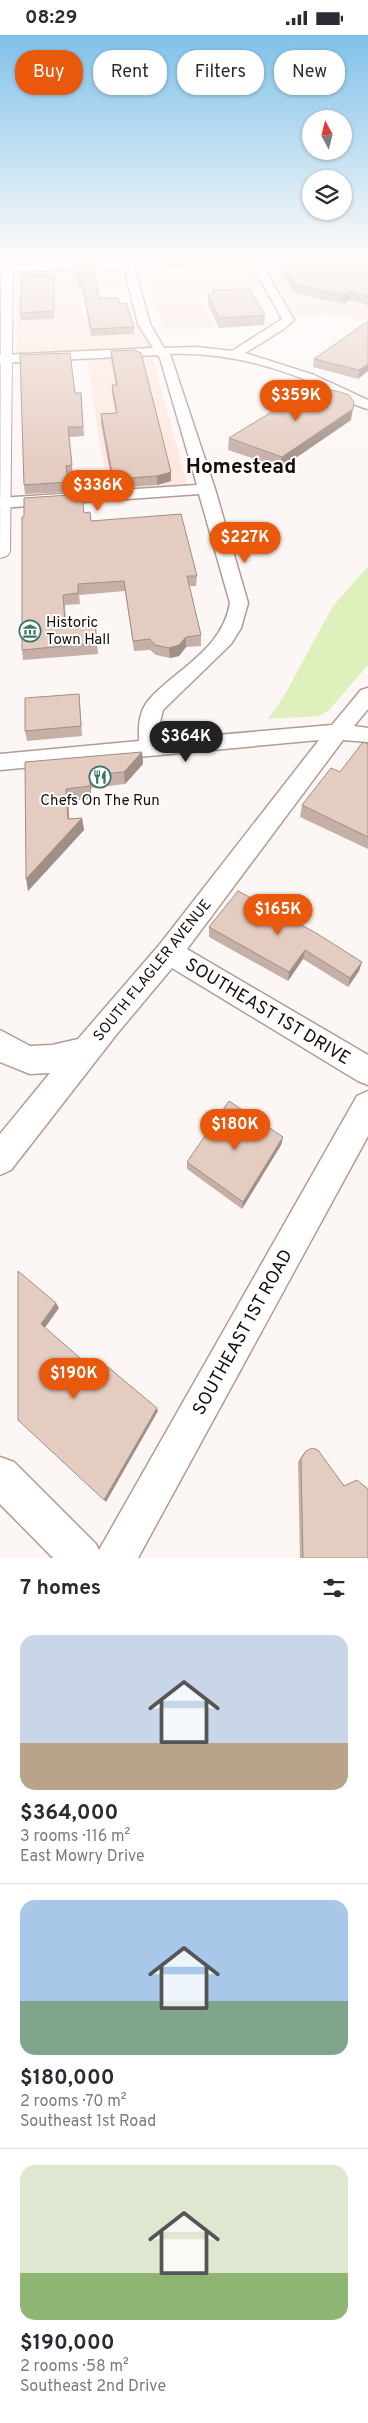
<!DOCTYPE html>
<html lang="en">
<head>
<meta charset="utf-8">
<style>
  :root { --surface:#fff; --page:#f2f2f3; --text:#2b2b33; --muted:#7c7c81; --line:#e1e1e2; --accent:#ea580c }
  body { margin:0; font-family:Overpass,sans-serif; background:var(--page); color:var(--text); height:100vh; display:flex; flex-direction:column; font-size:19px; white-space:nowrap }
  * { box-sizing:border-box; margin:0 }
  p { font-size:16px; color:var(--muted) }
  .icon { flex:none; width:28px; height:28px; fill:none; stroke:currentColor; stroke-width:2; stroke-linecap:round; stroke-linejoin:round }
  .map { position:relative; height:1523px; overflow:hidden }
  .details { display:flex; flex-direction:column; background:var(--surface); flex:1 }
  .details>* { flex:none }
  .hud { position:absolute; left:15px; top:15px; width:339px; height:45px; display:flex; gap:10px }
  .needle { width:32px; rotate:353deg }
  .tools { position:absolute; left:302px; top:75px; display:grid; gap:10px }
  .tools a { display:grid; place-items:center; width:50px; height:50px; border-radius:50%; background:var(--surface); box-shadow:0 1px 4px #0004; font-size:25px }
  .price { position:absolute; translate:-50% -42px; padding:0 11px; border-radius:18px; background:var(--accent); color:#fff; font-size:16px; line-height:32px; filter:drop-shadow(0 1px 2px #0008) }
  .price::after { content:''; position:absolute; left:50%; top:30px; width:15px; height:11px; margin-left:-8px; background:inherit; clip-path:polygon(0 0,100% 0,50% 100%) }
  .price.active { background:#222; color:#fff }
  ul { padding:0; list-style:none }
  li { display:grid; align-content:center; gap:10px; height:265px; padding:0 20px }
  li+li { border-top:1px solid var(--line) }
  li span { display:grid; place-items:center; height:155px; border-radius:15px; color:#555 }
  li>.icon { margin-inline-start:auto }
  span .icon { width:90px; height:90px; fill:#fffc; stroke-width:1 }
  li b { font-size:21px }
  h2 { display:flex; justify-content:space-between; align-items:center; height:60px; padding:0 20px; font-size:21px }
  .tag { padding:0 18px; border-radius:20px; background:var(--surface); box-shadow:0 1px 4px #0004; font-size:18px; line-height:45px }
  .tag.active { background:var(--accent); color:#fff }
  .status { display:flex; justify-content:space-between; align-items:center; height:35px; padding:0 25px; background:var(--surface); direction:ltr }
  .status svg { height:14px; fill:currentColor }
  .map>svg:first-child { display:block }
  .built { fill:#fce8df }
  .green { fill:#def0bc }
  .lines { fill:none; stroke-linecap:round; stroke-linejoin:round }
  .minor-casing { stroke:#b49c91; stroke-width:3 }
  .major-casing { stroke:#b49c91; stroke-width:2 }
  .minor { fill:#fff; fill-rule:evenodd }
  .major { fill:#fff; fill-rule:evenodd }
  .wall { fill:#c5afa6 }
  .shaded-wall { fill:#a08f87 }
  .building { fill:#e5ccc1; stroke:#a08f87 }
  .labels { text-anchor:middle; stroke-width:4; stroke-linejoin:round; paint-order:stroke }
  .poi-label { font-size:15px; fill:#170e0b; stroke:#fff; text-anchor:start }
  .street-label { font-size:15px; fill:#170e0b; stroke:#fff }
  .near-street-label { font-size:18px; fill:#170e0b; stroke:#fff }
  .far-town-label { font-size:21px; font-weight:bold; fill:#170e0b; stroke:#fff }
</style>
</head>
<body>
<div class="status"><b>08:29</b><svg viewBox="0 0 49 12"><path d="M0 12V9h3v3zM5 12V6h3v6zM10 12V3h3v9zM15 12V0h3v12zM26 1h20v11H26zM47 4h2v5h-2z"/></svg></div>
<div class="map">
<svg width="368" height="1523" viewBox="0 0 368 1523">
  <rect width="100%" height="100%" fill="#fcf7f5"/>
  <g class="built">
    <path d="M20 221H115L123 253 77 255 85 288 138 286 150 314 188 452 108 457 86 318 24 321 16 319Z"/>
    <path d="M263 221H368V286L330 279 292 280 278 257 198 260 215 293 164 295 144 231 246 226 269 234Z"/>
  </g>
  <path class="green" d="M368 531V630L329 675 319 681 268 684 284 661 333 571Z"/>
  <g class="lines">
    <g class="minor-casing">
      <g id="minor">
        <path d="M123 221H133V225L257 221 294 285 284 294 245 318 314 340 368 365V374C350 370 333 357 316 349 269 329 221 317 170 319L215 454 248 568 241 593 231 609 163 675 160 687V705L332 690 361 655 368 653V674L354 691 368 693V707L343 705 187 914 368 1020V1050L358 1046 172 933 116 1000 11 1135 0 1140V1099L50 1038 30 1039 0 1027V995L30 1011 52 1010 78 1004 160 909 319 705 0 735V719L139 706C139 698 138 688 141 680 144 667 155 658 164 650 192 626 224 606 230 568L199 459 0 473V463L197 450 160 323 157 320 0 328V320L153 313 138 289 124 232 0 237V231L124 226ZM250 226 282 284 232 316 197 312 164 313 150 289 134 231Z"/>
        <path d="M368 1056V1101L138 1523H53L0 1469V1422L14 1427 96 1509 99 1515 357 1061Z"/>
      </g>
    </g>
    <g class="major-casing">
      <path id="major" d="M1 221H13L10 517 7 521 0 523Z"/>
    </g>
    <use href="#minor" class="minor"/>
    <use href="#major" class="major"/>
  </g>
  <g class="wall">
    <path d="M323 221H368V271L362 268 349 265 344 269 295 258 281 236V228L345 225Z"/>
    <path d="M76 230 99 263 120 269 134 292V299L91 301 82 251H78Z"/>
    <path d="M54 247V284L21 285 20 278Z"/>
    <path d="M212 255 265 280 264 290 219 293 208 269V260H212Z"/>
    <path d="M368 286 358 344 313 332 314 324Z"/>
    <path d="M111 316 171 437V446L157 450 113 453 101 388V379L116 378 112 358V350H116L111 324Z"/>
    <path d="M75 358H81L84 401 69 402 73 440H67L69 457 25 459 24 450Z"/>
    <path d="M351 385 281 433 228 415 229 403Z"/>
    <path d="M84 478 91 486 197 541 196 551H189L201 600V611L186 612 179 621 170 623 156 620 150 615 134 616 125 556 79 560 80 569 65 570 66 588 95 586 98 619 23 625 22 615Z"/>
    <path d="M80 669 82 701 27 706 25 696Z"/>
    <path d="M368 709V814L300 782 302 770 340 737Z"/>
    <path d="M142 717 143 729 125 749 91 753V764L68 766 69 784 82 783 84 795 28 856 25 727Z"/>
    <path d="M209 892 362 927 359 936 348 952 303 924 288 946 209 902Z"/>
    <path d="M283 1102 281 1110 242 1174 187 1134V1127Z"/>
    <path d="M306 1416 344 1450 368 1523H300L298 1427 303 1419Z"/>
  </g>
  <g class="shaded-wall">
    <path d="M75 221H101V224L75 226Z"/>
    <path d="M350 257 349 265 344 269 345 260Z"/>
    <path d="M368 329V336L358 344 359 335Z"/>
    <path d="M354 367 351 385 281 433 282 422Z"/>
    <path d="M171 437V446L157 450V441Z"/>
    <path d="M186 602V612L179 621 170 623 169 613Z"/>
    <path d="M142 717 143 729 125 749 124 737Z"/>
    <path d="M90 740 91 753V764L90 751Z"/>
    <path d="M66 754 68 766 70 796 68 784Z"/>
    <path d="M82 783 84 795 28 856 26 844Z"/>
    <path d="M305 915 303 924 288 946 289 937Z"/>
    <path d="M362 927 359 936 348 952 350 943Z"/>
    <path d="M283 1102 281 1110 242 1174 243 1167Z"/>
    <path d="M56 1268 59 1273 44 1294 41 1289Z"/>
    <path d="M157 1373 158 1376 106 1467 104 1465Z"/>
  </g>
  <g class="building">
    <path d="M361 221H368V262L363 260 350 257 345 260 296 250 281 228 361 225Z"/>
    <path d="M93 229 99 263H118L120 269 126 268 134 292 91 294 81 245H77L76 230Z"/>
    <path d="M54 240V276L20 278 22 241Z"/>
    <path d="M250 254 265 280 219 283 208 260 214 259 212 255Z"/>
    <path d="M368 286V329L359 335 314 324Z"/>
    <path d="M134 315 141 318 171 437 157 441 113 444 101 379 117 378 112 350H117L111 316Z"/>
    <path d="M70 318 75 358H81L83 392H68L72 430 66 431 68 447 24 450 20 320Z"/>
    <path d="M322 354 337 356 349 360 354 367 353 374 282 422 229 403 303 358Z"/>
    <path d="M69 460 82 461 84 478 90 477 91 486 181 479 197 541H187L201 600 186 602 179 610 169 613 155 610 150 604 133 606 124 546 78 549V558L63 560 65 588 95 586 97 608 22 615V482H24V463Z"/>
    <path d="M79 659 81 691 25 696V663Z"/>
    <path d="M363 707 368 709V802L302 770 331 733 340 737Z"/>
    <path d="M142 717 124 737 90 740V751L66 754 68 784 82 783 26 844 25 727Z"/>
    <path d="M238 856 316 898 362 927 350 943 305 915 289 937 209 892Z"/>
    <path d="M229 1066 283 1102 243 1167 187 1127Z"/>
    <path d="M18 1236 56 1268 41 1289 102 1342 108 1332 157 1373 104 1465 18 1385Z"/>
    <path d="M312 1413 318 1415 344 1451 357 1445 368 1454V1523H303L301 1424 306 1416Z"/>
  </g>
  <linearGradient id="sky" x2="0" y2="1"><stop stop-color="#7fc1e9"/><stop offset="0.51" stop-color="#fefbfa"/><stop offset="1" stop-color="#fefbfa" stop-opacity="0"/></linearGradient>
  <rect width="368" height="434" fill="url(#sky)"/>
  <defs>
    <g id="museum-ring" transform="scale(1.125)"><circle r="9.5" fill="#fff" stroke="#3a7661" stroke-width="1.5"/><path d="M0-6L6-3V-2H-6V-3ZM-5-1h2V3h-2ZM-1-1h2V3h-2ZM3-1h2V3H3ZM-6 4H6V6H-6Z" fill="#3a7661"/></g>
    <g id="restaurant-ring" transform="scale(1.125)"><circle r="9.5" fill="#fff" stroke="#3a7661" stroke-width="1.5"/><path d="M-5-6h1v4h1v-4h1v4h1v-4h1v5L-1.5 .5V6h-2V.5L-5-1ZM5-6V6H3V1.5H1.5Q1.5-4 5-6Z" fill="#3a7661"/></g>
  </defs>
  <g fill-rule="evenodd">
    <use href="#museum-ring" x="30" y="596"/>
    <use href="#restaurant-ring" x="100" y="742"/>
  </g>
  <g class="labels">
    <g class="poi-label">
      <text x="46" y="592">Historic<tspan x="46" dy="17">Town Hall</tspan></text>
      <text x="100" y="770" text-anchor="middle">Chefs On The Run</text>
    </g>
    <g class="street-label">
      <text transform="translate(152 935) rotate(-51)" y="5">SOUTH FLAGLER AVENUE</text>
    </g>
    <g class="near-street-label">
      <text transform="translate(268 976) rotate(31)" y="6">SOUTHEAST 1ST DRIVE</text>
      <text transform="translate(242 1297) rotate(-61)" y="6">SOUTHEAST 1ST ROAD</text>
    </g>
    <g class="far-town-label">
      <text x="241" y="438">Homestead</text>
    </g>
  </g>
</svg>
<div class="tools">
<a><svg class="needle" viewBox="-14 -14 28 28"><path d="M0-13l5 13h-10z" fill="#e53935"/><path d="M0 13l5-13h-10z" fill="#7c7c81"/></svg></a>
<a><svg class="icon" aria-label="layers" viewBox="0 0 24 24"><path d="M12 4l9 5-9 5-9-5zM3 14l9 5 9-5"/></svg></a>
</div>
<b class="price" style="left:296px;top:387px">$359K</b>
<b class="price" style="left:98px;top:477px">$336K</b>
<b class="price" style="left:245px;top:529px">$227K</b>
<b class="price active" style="left:186px;top:728px">$364K</b>
<b class="price" style="left:278px;top:901px">$165K</b>
<b class="price" style="left:235px;top:1116px">$180K</b>
<b class="price" style="left:74px;top:1365px">$190K</b>
<div class="hud">
<a class="tag active">Buy</a>
<a class="tag">Rent</a>
<a class="tag">Filters</a>
<a class="tag">New</a>
</div>
</div>
<section class="details">
<h2>7 homes<svg class="icon" aria-label="filters" viewBox="0 0 24 24"><path d="M4 7h16M4 17h16"/><circle cx="9" cy="7" r="2"/><circle cx="15" cy="17" r="2"/></svg></h2>
<ul>
<li><span style="background:linear-gradient(#c9d6e8 70%,#b9a48a 0)"><svg class="icon" aria-label="home" viewBox="0 0 24 24"><path d="M3 11l9-7 9 7M6 9v11h12V9"/></svg></span><div><b>$364,000</b><p>3 rooms · 116 m²</p><p>East Mowry Drive</p></div></li>
<li><span style="background:linear-gradient(#a9c7e8 65%,#7fa58c 0)"><svg class="icon" aria-label="home" viewBox="0 0 24 24"><path d="M3 11l9-7 9 7M6 9v11h12V9"/></svg></span><div><b>$180,000</b><p>2 rooms · 70 m²</p><p>Southeast 1st Road</p></div></li>
<li><span style="background:linear-gradient(#dfe7d0 70%,#8fb573 0)"><svg class="icon" aria-label="home" viewBox="0 0 24 24"><path d="M3 11l9-7 9 7M6 9v11h12V9"/></svg></span><div><b>$190,000</b><p>2 rooms · 58 m²</p><p>Southeast 2nd Drive</p></div></li>
</ul>
</section>
</body>
</html>
